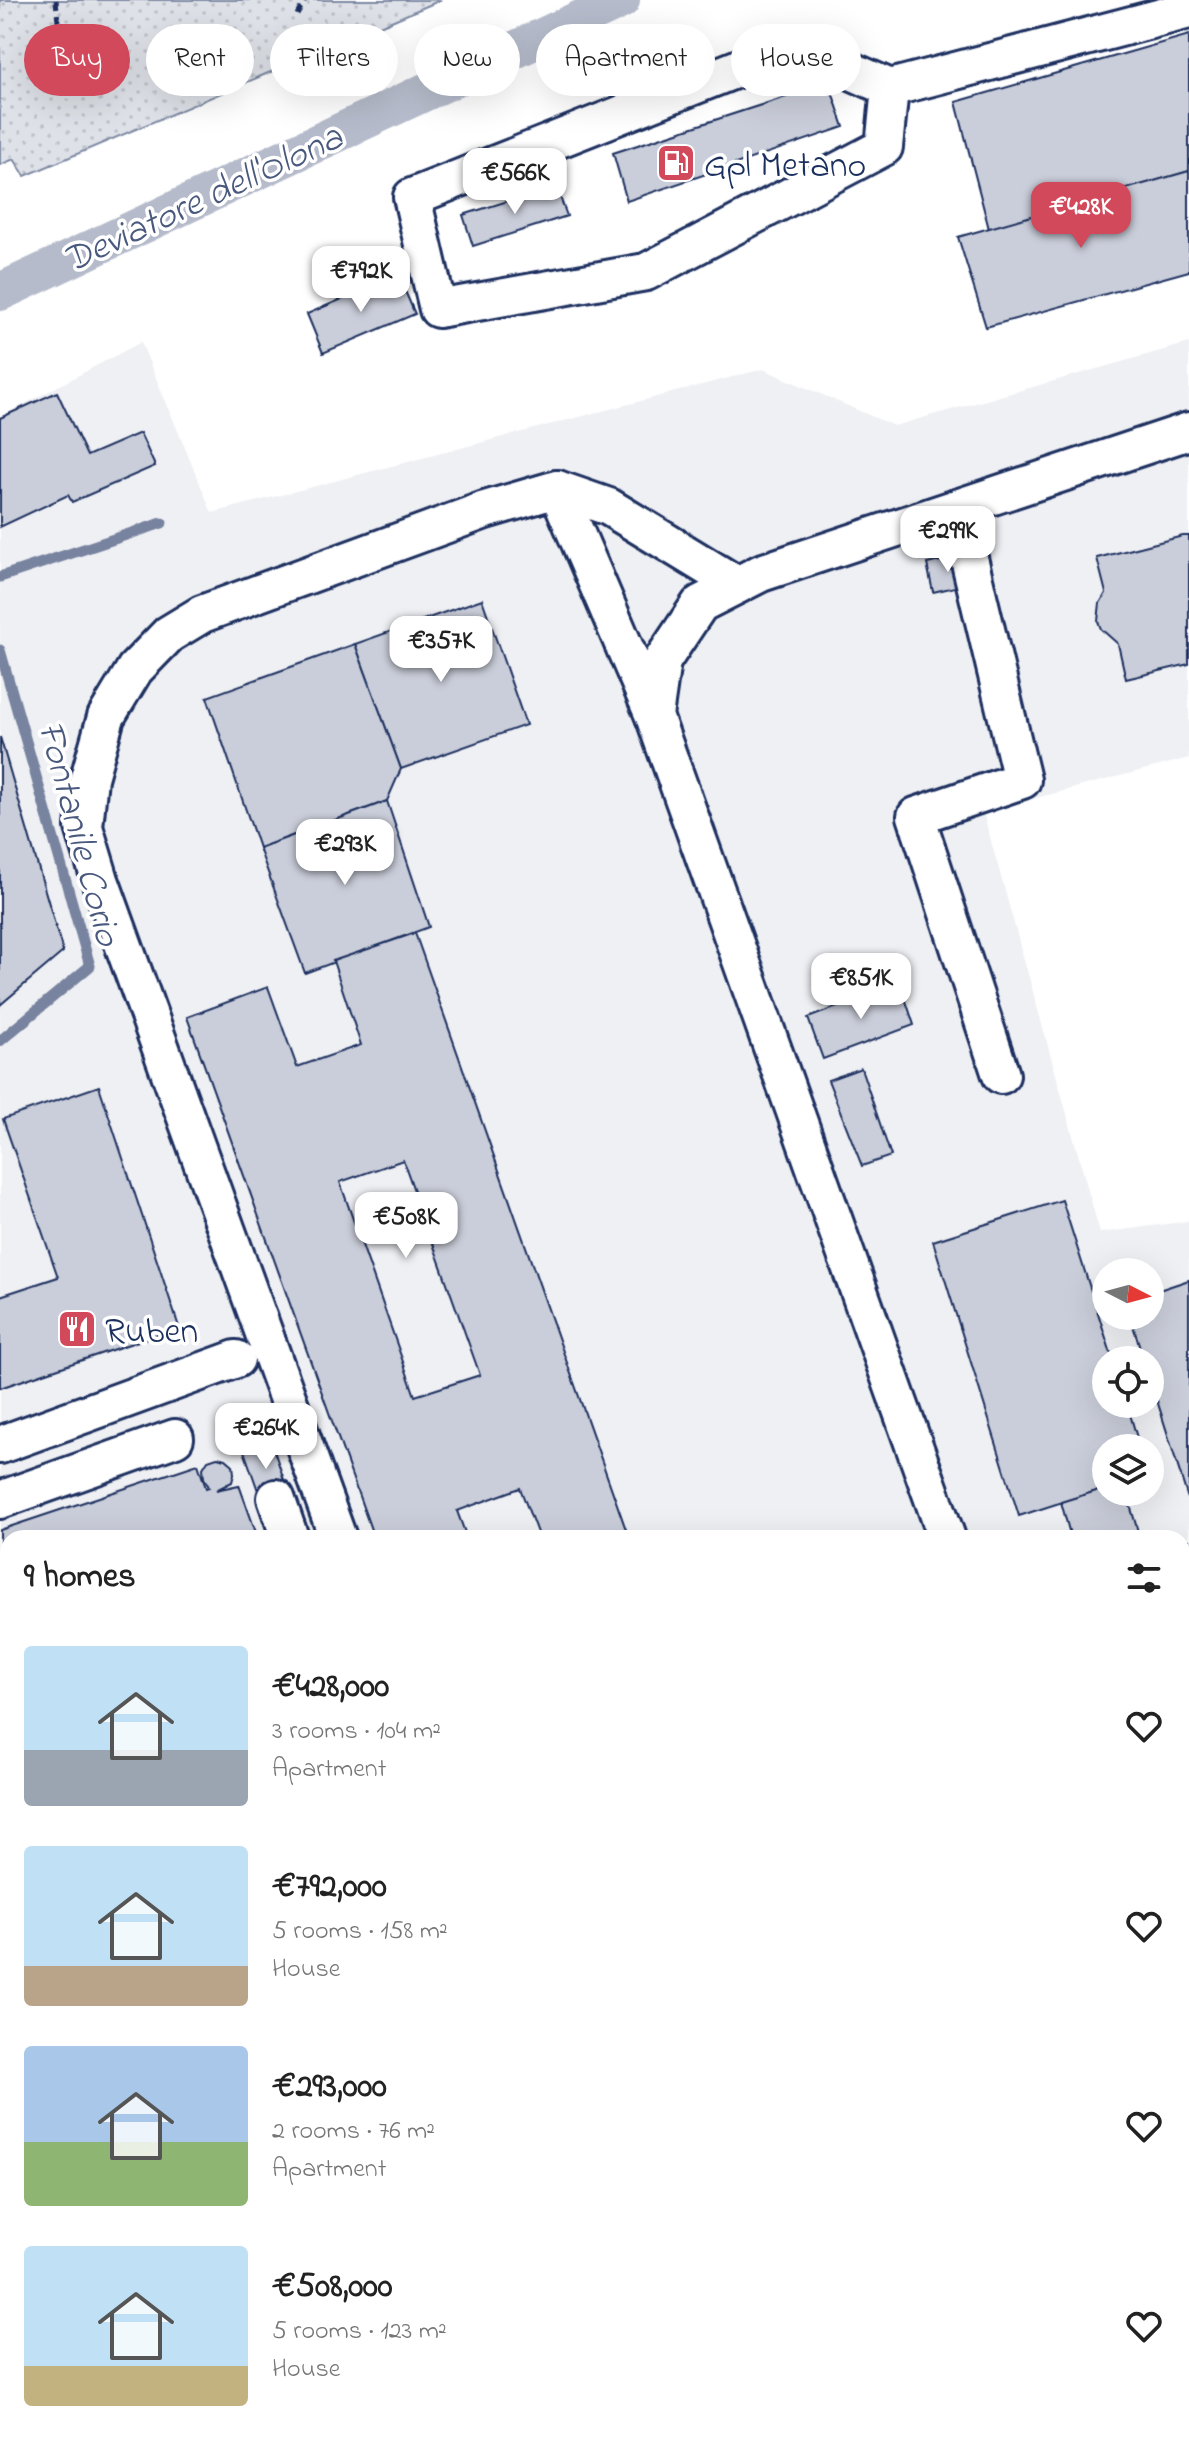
<!DOCTYPE html>
<html lang="en">
<head>
<meta charset="utf-8">
<style>
  :root { --surface:#fff; --page:#f6f6f6; --text:#222; --muted:#767676; --accent:#d1495b }
  body { margin:0; font-family:"Indie Flower",sans-serif; background:var(--page); color:var(--text); height:100vh; display:flex; flex-direction:column; font-size:30px; white-space:nowrap }
  * { box-sizing:border-box; margin:0 }
  p { font-size:26px; color:var(--muted) }
  .icon { flex:none; width:44px; height:44px; fill:none; stroke:currentColor; stroke-width:2; stroke-linecap:round; stroke-linejoin:round }
  .map { position:relative; flex:1; overflow:hidden }
  .panel { position:absolute; left:0px; top:1530px; width:1190px; height:914px; display:flex; flex-direction:column; background:var(--surface); border-radius:24px 24px 0 0; box-shadow:0 8px 32px #0002 }
  .panel>* { flex:none }
  .top-card { position:absolute; left:24px; top:24px; width:1142px; height:72px; display:flex; gap:16px }
  .needle { width:52px; rotate:96deg }
  .controls { position:absolute; left:1092px; top:1258px; display:grid; gap:16px }
  .controls a { display:grid; place-items:center; width:72px; height:72px; border-radius:50%; background:var(--surface); box-shadow:0 8px 32px #0002; font-size:40px }
  .price { position:absolute; translate:-50% -68px; padding:0 18px; border-radius:16px; background:#fff; color:#222; font-size:26px; line-height:52px; filter:drop-shadow(0 2px 4px #0008) }
  .price::after { content:''; position:absolute; left:50%; top:48px; width:24px; height:18px; margin-left:-12px; background:inherit; clip-path:polygon(0 0,100% 0,50% 100%) }
  .price.active { background:var(--accent); color:#fff }
  ul { padding:0; list-style:none }
  li { display:flex; align-items:center; gap:24px; height:200px; padding:0 24px }
  li span { display:grid; place-items:center; flex:none; width:224px; height:160px; border-radius:8px; color:#555 }
  li>.icon { margin-inline-start:auto }
  span .icon { width:96px; height:96px; fill:#fffc; stroke-width:1 }
  li b { font-size:34px }
  h2 { display:flex; justify-content:space-between; align-items:center; height:96px; padding:0 24px; font-size:34px }
  .tag { padding:0 28px; border-radius:36px; background:var(--surface); box-shadow:0 8px 32px #0002; font-size:28px; line-height:72px }
  .tag.active { background:var(--accent); color:#fff }
  .map>svg:first-child { display:block }
  .built { fill:#eff0f4; fill-rule:evenodd }
  .grass { fill:url(#grass-dots); stroke:#7c88a2; stroke-width:2 }
  .lines { fill:none; stroke-linecap:round; stroke-linejoin:round }
  .stream { stroke:#77839f; stroke-width:11 }
  .canal { stroke:#b5bbca; stroke-width:38 }
  .building { fill:#caceda; stroke:#1b2f5e; stroke-width:2; fill-rule:evenodd }
  .minor-casing { stroke:#1b2f5e; stroke-width:42 }
  .major-casing { stroke:#1b2f5e; stroke-width:50 }
  .path { stroke:#1b2f5e; stroke-width:5; stroke-dasharray:8 6; stroke-linecap:butt }
  .minor { stroke:#fff; stroke-width:36 }
  .major { stroke:#fff; stroke-width:44 }
  .tram { stroke:#1b2f5e; stroke-width:2 }
  .labels { text-anchor:middle; stroke-width:7; stroke-linejoin:round; paint-order:stroke }
  .poi-label { font-size:36px; fill:#1b2f5e; stroke:#fff; text-anchor:start }
  .water-label { font-size:38px; font-style:italic; fill:#49597e; stroke:#fff }
</style>
</head>
<body>
<div class="map">
<svg width="1189" height="2443" viewBox="0 0 1189 2443">
  <defs>
    <pattern id="grass-dots" width="8" height="8" patternUnits="userSpaceOnUse" patternTransform="scale(2)"><rect width="8" height="8" fill="#dee1e7"/><path d="M2 2h.1M6 6h.1" fill="none" stroke="#bec1c9" stroke-width="1.8" stroke-linecap="round"/></pattern>
  </defs>
  <rect width="100%" height="100%" fill="#fff"/>
  <filter id="ink" filterUnits="userSpaceOnUse"><feTurbulence type="fractalNoise" baseFrequency=".0125" numOctaves="2"/><feDisplacementMap in="SourceGraphic" scale="16" xChannelSelector="R" yChannelSelector="G"/><feConvolveMatrix kernelMatrix="1 2 1 2 8 2 1 2 1" color-interpolation-filters="sRGB"/></filter>
  <g filter="url(#ink)">
    <path class="built" d="M141 342 212 513 763 369 894 426 1189 343V758L983 812 1100 1233 1189 1221V1795L1182 1798V1538H8V1903L0 1880V417ZM1106 1272H1150V1316H1106ZM1106 1360H1150V1404H1106ZM1106 1448H1150V1492H1106Z"/>
    <g class="grass">
      <path d="M0 0H441L25 176 14 159 0 165Z"/>
      <path d="M1189 2002V2337L1182 2340V2004Z"/>
      <path d="M188 2436H953L932 2443H187Z"/>
    </g>
    <g class="lines">
      <g class="stream">
        <path d="M0 577 162 523"/>
        <path d="M0 650 90 966 0 1041"/>
      </g>
      <path class="canal" d="M0 292 621 0"/>
    </g>
    <g class="building">
      <path d="M1189 35V171L989 229 956 102Z"/>
      <path d="M829 83 844 127 627 201 613 153Z"/>
      <path d="M1189 171V271L986 327 958 237Z"/>
      <path d="M556 186 567 216 473 246 463 215Z"/>
      <path d="M398 275 415 314 323 353 307 314Z"/>
      <path d="M57 392 87 456 140 433 155 466 72 502 68 495 0 527V418Z"/>
      <path d="M1183 536H1189V664L1126 679 1118 644 1101 629 1098 621 1100 603 1106 593 1097 558Z"/>
      <path d="M962 556 968 584 933 592 927 564Z"/>
      <path d="M482 599 526 725 401 769 355 644Z"/>
      <path d="M355 644 401 769 387 801 259 848 207 697Z"/>
      <path d="M0 737 63 952 0 1005Z"/>
      <path d="M387 801 429 927 305 973 259 848Z"/>
      <path d="M415 933 629 1538H539L520 1488 457 1511 467 1538H374L187 1017 268 987 297 1067 361 1045 333 961ZM403 1160 480 1375 415 1396 340 1182Z"/>
      <path d="M900 983 914 1025 823 1059 808 1018Z"/>
      <path d="M861 1068 891 1156 862 1166 828 1080Z"/>
      <path d="M99 1086 179 1327 0 1388V1296L58 1277 3 1119Z"/>
      <path d="M1062 1200 1113 1360H1106V1404H1127L1140 1448H1106V1488L1019 1516 933 1241Z"/>
      <path d="M1189 1280V1502L1150 1378V1360H1144L1130 1316H1150V1293Z"/>
      <path d="M270 1439 289 1494 262 1502 243 1448Z"/>
      <path d="M217 1457 226 1459 233 1465 234 1474 232 1482 216 1490 239 1485 258 1538H8V1674L0 1651V1530L198 1464 206 1488 209 1487 204 1478 203 1468 208 1460Z"/>
      <path d="M1106 1488V1492H1126L1140 1538H1071L1061 1502Z"/>
      <path d="M1189 1540V1643L1182 1644V1542Z"/>
      <path d="M1189 2337V2443H1053L1050 2436H1182V2340Z"/>
    </g>
    <g class="lines">
      <g class="minor-casing">
        <g id="minor">
          <path d="M890 88 884 147 646 272 438 309 412 197 795 46 890 88 1189 10"/>
          <path d="M557 489 654 716"/>
          <path d="M957 508 1022 780 916 816 1001 1075"/>
          <path d="M0 1445 236 1359"/>
          <path d="M276 1498 290 1538"/>
          <path d="M0 1500 175 1438"/>
          <path d="M338 1538 100 880 84 827 89 778 106 717 135 669 169 634 202 614 485 510 557 489 609 507 737 585"/>
          <path d="M947 1538 654 716 662 661 700 604 761 573 1189 431"/>
          <path d="M1182 1976 1189 1974"/>
          <path d="M0 2040 8 2064"/>
          <path d="M0 2361 8 2379"/>
          <path d="M30 2436 32 2443"/>
          <path d="M136 2436 138 2443"/>
          <path d="M166 2443 169 2436"/>
        </g>
      </g>
      <g class="major-casing">
        <g id="major">
          <path d="M1182 1836 1189 1833"/>
          <path d="M1182 1897 1189 1894"/>
          <path d="M0 2285 8 2282"/>
          <path d="M0 2342 8 2339"/>
        </g>
      </g>
      <g class="path">
        <path d="M56 0 58 22"/>
        <path d="M297 15 305 0"/>
        <path d="M1182 2019 1189 2016"/>
        <path d="M1182 2039 1189 2045"/>
        <path d="M1182 2213 1189 2205"/>
        <path d="M227 2436 261 2443"/>
        <path d="M540 2436 544 2443"/>
        <path d="M495 2443 521 2436"/>
        <path d="M619 2443 623 2436"/>
      </g>
      <use href="#minor" class="minor"/>
      <use href="#major" class="major"/>
      <g class="tram">
        <path d="M0 2169 8 2192"/>
        <path d="M0 2220 8 2244"/>
        <path d="M73 2436 76 2443"/>
        <path d="M92 2436 94 2443"/>
      </g>
    </g>
  </g>
  <defs>
    <g id="fuel-square" transform="scale(2)"><rect x="-9" y="-9" width="18" height="18" rx="4" fill="#d1495b" stroke="#fff"/><path d="M-5.5-6h7V0h2V4h1.3V-2.5L3-4.5l.8-.8L6-3V5H2.5V1h-1V6h-7ZM-4.2-4.7v3.2H.2V-4.7Z" fill="#fff"/></g>
    <g id="restaurant-square" transform="scale(2)"><rect x="-9" y="-9" width="18" height="18" rx="4" fill="#d1495b" stroke="#fff"/><path d="M-5-6h1v4h1v-4h1v4h1v-4h1v5L-1.5 .5V6h-2V.5L-5-1ZM5-6V6H3V1.5H1.5Q1.5-4 5-6Z" fill="#fff"/></g>
  </defs>
  <g fill-rule="evenodd">
    <use href="#fuel-square" x="676" y="163"/>
    <use href="#restaurant-square" x="77" y="1329"/>
  </g>
  <g class="labels">
    <g class="poi-label">
      <text x="704" y="176">Gpl Metano</text>
      <text x="105" y="1342">Ruben</text>
    </g>
    <g class="water-label">
      <text transform="translate(202 197) rotate(-25)" y="13">Deviatore dell'Olona</text>
      <text transform="translate(81 833) rotate(75)" y="13">Fontanile Corio</text>
    </g>
  </g>
</svg>
<div class="controls">
<a><svg class="needle" viewBox="-14 -14 28 28"><path d="M0-13l5 13h-10z" fill="#e53935"/><path d="M0 13l5-13h-10z" fill="#767676"/></svg></a>
<a><svg class="icon" aria-label="locate" viewBox="0 0 24 24"><circle cx="12" cy="12" r="6"/><path d="M12 2v4M12 18v4M2 12h4M18 12h4"/></svg></a>
<a><svg class="icon" aria-label="layers" viewBox="0 0 24 24"><path d="M12 4l9 5-9 5-9-5zM3 14l9 5 9-5"/></svg></a>
</div>
<b class="price" style="left:515px;top:216px">€566K</b>
<b class="price active" style="left:1081px;top:250px">€428K</b>
<b class="price" style="left:361px;top:314px">€792K</b>
<b class="price" style="left:948px;top:574px">€299K</b>
<b class="price" style="left:441px;top:684px">€357K</b>
<b class="price" style="left:345px;top:887px">€293K</b>
<b class="price" style="left:861px;top:1021px">€851K</b>
<b class="price" style="left:406px;top:1260px">€508K</b>
<b class="price" style="left:266px;top:1471px">€264K</b>
<div class="top-card">
<a class="tag active">Buy</a>
<a class="tag">Rent</a>
<a class="tag">Filters</a>
<a class="tag">New</a>
<a class="tag">Apartment</a>
<a class="tag">House</a>
</div>
<section class="panel">
<h2>9 homes<svg class="icon" aria-label="filters" viewBox="0 0 24 24"><path d="M4 7h16M4 17h16"/><circle cx="9" cy="7" r="2"/><circle cx="15" cy="17" r="2"/></svg></h2>
<ul>
<li><span style="background:linear-gradient(#bfe0f5 65%,#9aa5b1 0)"><svg class="icon" aria-label="home" viewBox="0 0 24 24"><path d="M3 11l9-7 9 7M6 9v11h12V9"/></svg></span><div><b>€428,000</b><p>3 rooms · 104 m²</p><p>Apartment</p></div><svg class="icon" aria-label="heart" viewBox="0 0 24 24"><path d="M12 20l-8-8c-3-5 5-10 8-4 3-6 11-1 8 4z"/></svg></li>
<li><span style="background:linear-gradient(#bfe0f5 75%,#b9a48a 0)"><svg class="icon" aria-label="home" viewBox="0 0 24 24"><path d="M3 11l9-7 9 7M6 9v11h12V9"/></svg></span><div><b>€792,000</b><p>5 rooms · 158 m²</p><p>House</p></div><svg class="icon" aria-label="heart" viewBox="0 0 24 24"><path d="M12 20l-8-8c-3-5 5-10 8-4 3-6 11-1 8 4z"/></svg></li>
<li><span style="background:linear-gradient(#a9c7e8 60%,#8fb573 0)"><svg class="icon" aria-label="home" viewBox="0 0 24 24"><path d="M3 11l9-7 9 7M6 9v11h12V9"/></svg></span><div><b>€293,000</b><p>2 rooms · 76 m²</p><p>Apartment</p></div><svg class="icon" aria-label="heart" viewBox="0 0 24 24"><path d="M12 20l-8-8c-3-5 5-10 8-4 3-6 11-1 8 4z"/></svg></li>
<li><span style="background:linear-gradient(#bfe0f5 75%,#c2b280 0)"><svg class="icon" aria-label="home" viewBox="0 0 24 24"><path d="M3 11l9-7 9 7M6 9v11h12V9"/></svg></span><div><b>€508,000</b><p>5 rooms · 123 m²</p><p>House</p></div><svg class="icon" aria-label="heart" viewBox="0 0 24 24"><path d="M12 20l-8-8c-3-5 5-10 8-4 3-6 11-1 8 4z"/></svg></li>
</ul>
</section>
</div>
</body>
</html>
